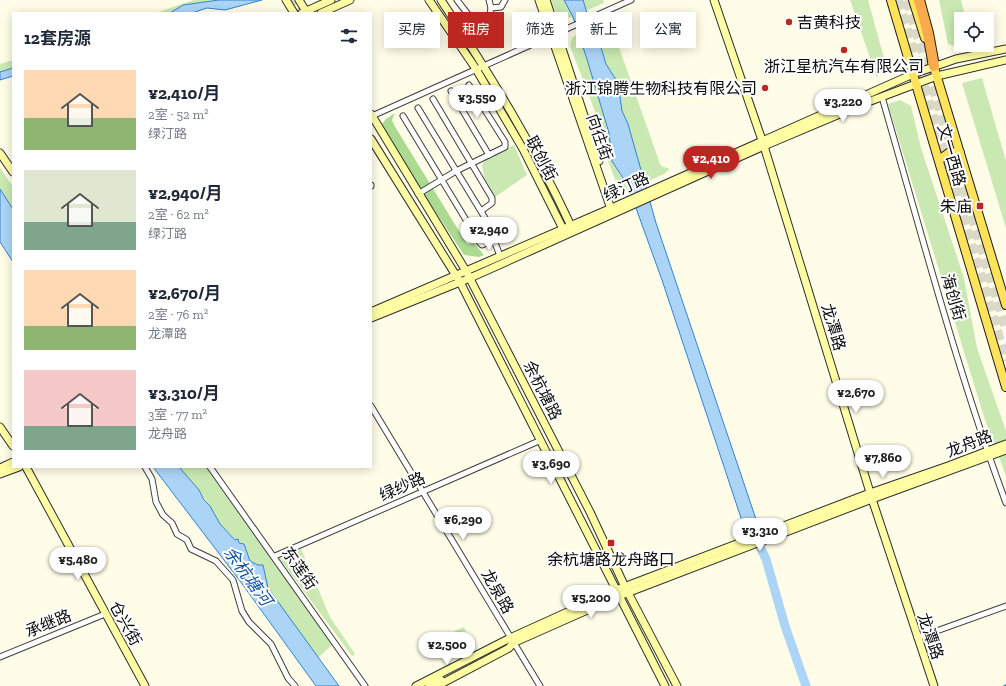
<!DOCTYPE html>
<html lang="zh">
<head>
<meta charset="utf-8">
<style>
  :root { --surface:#fff; --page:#f6f6f7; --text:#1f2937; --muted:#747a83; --accent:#bd2721 }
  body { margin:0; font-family:"Zilla Slab","Noto Sans SC",serif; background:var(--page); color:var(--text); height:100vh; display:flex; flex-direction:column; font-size:15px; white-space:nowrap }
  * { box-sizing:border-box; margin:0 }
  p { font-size:13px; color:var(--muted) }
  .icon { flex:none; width:22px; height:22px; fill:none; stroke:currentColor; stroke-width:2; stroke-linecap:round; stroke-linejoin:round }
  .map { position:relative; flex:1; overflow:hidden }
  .drawer { position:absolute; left:12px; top:12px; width:360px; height:456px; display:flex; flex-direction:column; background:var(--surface); border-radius:0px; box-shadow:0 2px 10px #0003 }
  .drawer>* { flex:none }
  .guide { position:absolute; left:384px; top:12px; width:380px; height:36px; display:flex; gap:8px }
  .tools { position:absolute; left:954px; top:12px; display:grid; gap:8px }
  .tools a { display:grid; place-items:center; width:40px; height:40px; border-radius:0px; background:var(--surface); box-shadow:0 2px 10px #0003; font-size:20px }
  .price { position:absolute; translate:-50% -34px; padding:0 9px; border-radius:14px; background:#fff; color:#222; font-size:13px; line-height:26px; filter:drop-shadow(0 1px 2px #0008) }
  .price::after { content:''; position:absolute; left:50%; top:24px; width:12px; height:9px; margin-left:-6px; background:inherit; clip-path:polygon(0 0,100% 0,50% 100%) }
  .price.active { background:var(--accent); color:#fff }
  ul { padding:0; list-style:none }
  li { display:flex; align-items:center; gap:12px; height:100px; padding:0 12px }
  li span { display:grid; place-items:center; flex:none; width:112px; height:80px; border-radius:0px; color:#555 }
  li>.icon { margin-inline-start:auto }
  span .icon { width:48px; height:48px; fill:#fffc; stroke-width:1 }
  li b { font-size:17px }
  h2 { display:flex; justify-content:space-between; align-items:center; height:48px; padding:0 12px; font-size:17px }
  .chip { padding:0 14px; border-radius:0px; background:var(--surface); box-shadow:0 2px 10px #0003; font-size:14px; line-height:36px }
  .chip.active { background:var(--accent); color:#fff }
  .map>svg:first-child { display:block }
  .green { fill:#cae9b2 }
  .forest { fill:#acda91 }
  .water { fill:#acd4f7; stroke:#3183d0 }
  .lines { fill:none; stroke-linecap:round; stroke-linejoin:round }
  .stream { stroke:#3183d0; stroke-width:1.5 }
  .river { stroke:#acd4f7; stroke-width:9 }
  .secondary-tunnel { stroke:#dad9c7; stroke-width:7; stroke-dasharray:7 3.5; stroke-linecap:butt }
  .highway-tunnel { stroke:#dad9c7; stroke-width:10; stroke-dasharray:10 5; stroke-linecap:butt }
  .street-casing { stroke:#3e3e3e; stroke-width:7 }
  .secondary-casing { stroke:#2d2d2d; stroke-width:9 }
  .primary-casing { stroke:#1c1c1c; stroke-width:10 }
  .highway-casing { stroke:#1c1c1c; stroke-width:12 }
  .street { stroke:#fff; stroke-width:5 }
  .secondary { stroke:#fffda3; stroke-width:7 }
  .primary { stroke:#fce35b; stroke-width:8 }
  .highway { stroke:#f8aa4d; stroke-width:10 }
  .poi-dot { fill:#bd2721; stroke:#fff; stroke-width:1.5 }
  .labels { text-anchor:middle; stroke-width:4; stroke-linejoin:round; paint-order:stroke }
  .poi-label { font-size:16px; fill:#0b0b0b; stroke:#fff }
  .street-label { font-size:16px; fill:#0b0b0b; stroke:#fff }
  .water-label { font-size:17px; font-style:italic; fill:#12559e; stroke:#fff }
</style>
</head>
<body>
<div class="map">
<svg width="1006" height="686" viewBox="0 0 1006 686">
  <rect width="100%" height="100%" fill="#fffde8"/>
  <g class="green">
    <path d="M194 0H220L183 5 170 13H155Z"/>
    <path d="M551 0H564L573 17C558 20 555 12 551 0Z"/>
    <path d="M583 0H603L604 3 587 10Z"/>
    <path d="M850 0H868L884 58 877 78Z"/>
    <path d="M939 0H961L966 19H961V45H973L974 46 958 47 948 44Z"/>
    <path d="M609 19 659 161 661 166 670 169 664 174 644 183 628 124 622 111 618 83 606 64 601 44 591 26Z"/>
    <path d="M579 34 609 133 612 161 629 191H624L618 187 608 161 602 130 570 46C571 39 572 36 579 34Z"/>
    <path d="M13 60V68L0 72V64Z"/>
    <path d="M982 78 1006 161V228L962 83Z"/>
    <path d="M900 100 911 106 921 148 964 278 977 348 1006 431V476L984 417 888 104Z"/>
    <path d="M514 145 527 175 495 197 484 177 482 165 485 160Z"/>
    <path d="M0 168 13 187V209L0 189Z"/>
    <path d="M179 467H206L332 645 318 658 267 588 263 565H258L250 561 244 544 236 540 220 524 199 490Z"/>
    <path d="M301 549 330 617 355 654 352 656 280 559Z"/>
    <path d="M464 627 469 639 458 645 453 632Z"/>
  </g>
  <path class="forest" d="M395 113 392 120 394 125 467 244 474 243 484 255 479 257 464 255 419 187 382 124 386 119Z"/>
  <g class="water">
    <path d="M219 0H262L225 10 207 8 192 13H170L183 5Z"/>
    <path d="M564 0H583L592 29 600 44 606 64 618 83 622 111 628 124 656 223 760 531 747 536 662 280 628 186 612 161 609 133 586 56 573 17Z"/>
    <path d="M13 68V76L0 80V72Z"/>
    <path d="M0 189 13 209V262L0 242Z"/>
    <path d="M153 467H179L199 490 204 500 210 506 220 524 235 540 238 539 239 543 244 544 250 561 258 565H263L268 588 339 686H316L240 581Z"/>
  </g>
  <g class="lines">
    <path class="stream" d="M1004 686 1006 685"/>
    <path class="river" d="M755 536 766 559 785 626 806 686"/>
    <path class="secondary-tunnel" d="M291 0 299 13"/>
    <g class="highway-tunnel">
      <path d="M898 0 1006 361"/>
      <path d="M907 0 1006 328"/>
    </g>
    <g class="street-casing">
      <g id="street">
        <path d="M457 0 477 26H480L489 20 491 8 501 7 505 0"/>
        <path d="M489 0 491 8"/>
        <path d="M451 91 489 155"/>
        <path d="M882 97C921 232 957 370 1006 503"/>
        <path d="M433 99 492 198V203L481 211"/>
        <path d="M418 108 493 231 494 240 500 256"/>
        <path d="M372 116 631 0"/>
        <path d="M403 116 480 243 482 245 494 240"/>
        <path d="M371 185V186"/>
        <path d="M418 194 456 171 505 147V142L469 85"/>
        <path d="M371 406 540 686"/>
        <path d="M145 467 152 479 156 502 163 515 172 523 177 534 187 540 191 549 216 561 233 580 242 611 249 622 271 644 288 678 295 686"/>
        <path d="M210 467 365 686"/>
        <path d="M275 556 539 441"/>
        <path d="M917 638 1006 606"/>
        <path d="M0 657 105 614"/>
      </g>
    </g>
    <g class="secondary-casing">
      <g id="secondary">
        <path d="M286 0 294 13"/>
        <path d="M299 0 307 13"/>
        <path d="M429 0 476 69 523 149 563 229"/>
        <path d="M441 0C489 73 534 146 571 226"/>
        <path d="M539 0 612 212"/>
        <path d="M546 0 599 161"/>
        <path d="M714 0 764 146 872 499 934 686"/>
        <path d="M302 13 331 0"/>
        <path d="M321 13 350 0"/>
        <path d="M371 114 466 271 590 512 625 587 677 686"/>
        <path d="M371 139 460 282 665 686"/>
        <path d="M0 153 13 172"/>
        <path d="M371 312 614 207 913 74 956 59 1006 49"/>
        <path d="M371 318 470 278 764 146 868 102 937 76 1006 60"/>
        <path d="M0 427 13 446"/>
        <path d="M26 467 145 686"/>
        <path d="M0 468 13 462"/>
        <path d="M0 474 19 467"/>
        <path d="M416 686 510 638 616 590 870 493 948 466 1006 444"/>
        <path d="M429 686 441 680"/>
        <path d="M437 686 509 648 513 643 619 596 872 499 1006 450"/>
      </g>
    </g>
    <g class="primary-casing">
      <g id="primary">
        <path d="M891 0 1006 387"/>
        <path d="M913 0 925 38"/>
        <path d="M932 61 1006 305"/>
        <path d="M939 160 950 152 960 153"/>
      </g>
    </g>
    <g class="highway-casing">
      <path id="highway" d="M919 0 928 33 934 66"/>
    </g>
    <use href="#street" class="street"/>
    <use href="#secondary" class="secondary"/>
    <use href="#primary" class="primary"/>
    <use href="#highway" class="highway"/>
  </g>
  <g class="poi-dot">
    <circle cx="789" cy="22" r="4"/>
    <circle cx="844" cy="50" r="4"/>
    <circle cx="765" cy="88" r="4"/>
    <rect x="976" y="202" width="8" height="8" rx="2"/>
    <rect x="607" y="539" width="8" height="8" rx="2"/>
  </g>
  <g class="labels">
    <g class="poi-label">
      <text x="797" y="28" text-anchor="start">吉黄科技</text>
      <text x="844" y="72">浙江星杭汽车有限公司</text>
      <text x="757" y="94" text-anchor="end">浙江锦腾生物科技有限公司</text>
      <text x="972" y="212" text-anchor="end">朱庙</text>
      <text x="611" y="565">余杭塘路龙舟路口</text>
    </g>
    <g class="street-label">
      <text transform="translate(600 137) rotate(71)" y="6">向往街</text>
      <text transform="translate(952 155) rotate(74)" y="6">文一西路</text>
      <text transform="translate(542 158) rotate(62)" y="6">联创街</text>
      <text transform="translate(626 186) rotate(-24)" y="6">绿汀路</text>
      <text transform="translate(954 297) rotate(74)" y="6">海创街</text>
      <text transform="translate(834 327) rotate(73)" y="6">龙潭路</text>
      <text transform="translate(543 390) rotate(63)" y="6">余杭塘路</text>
      <text transform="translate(969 443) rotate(-21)" y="6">龙舟路</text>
      <text transform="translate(402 486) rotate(-24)" y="6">绿纱路</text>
      <text transform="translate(300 568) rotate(55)" y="6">东莲街</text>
      <text transform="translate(498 591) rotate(60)" y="6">龙泉路</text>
      <text transform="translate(48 623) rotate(-22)" y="6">承继路</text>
      <text transform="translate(126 623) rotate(61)" y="6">仓兴街</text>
      <text transform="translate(931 636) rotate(71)" y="6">龙潭路</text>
    </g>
    <g class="water-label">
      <text transform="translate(248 576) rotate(54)" y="6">余杭塘河</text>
    </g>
  </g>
</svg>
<div class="tools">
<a><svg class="icon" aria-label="locate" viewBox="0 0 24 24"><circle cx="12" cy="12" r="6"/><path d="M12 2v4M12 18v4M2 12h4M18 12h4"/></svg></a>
</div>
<b class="price" style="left:477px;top:119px">¥3,550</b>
<b class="price" style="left:843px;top:123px">¥3,220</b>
<b class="price active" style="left:711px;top:180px">¥2,410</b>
<b class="price" style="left:489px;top:251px">¥2,940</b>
<b class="price" style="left:856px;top:414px">¥2,670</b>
<b class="price" style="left:883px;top:479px">¥7,860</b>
<b class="price" style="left:551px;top:485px">¥3,690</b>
<b class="price" style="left:463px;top:541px">¥6,290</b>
<b class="price" style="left:760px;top:552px">¥3,310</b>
<b class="price" style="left:78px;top:581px">¥5,480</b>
<b class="price" style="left:591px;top:619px">¥5,200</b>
<b class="price" style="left:447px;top:666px">¥2,500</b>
<div class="guide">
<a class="chip">买房</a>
<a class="chip active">租房</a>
<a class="chip">筛选</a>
<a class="chip">新上</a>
<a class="chip">公寓</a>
</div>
<section class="drawer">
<h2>12套房源<svg class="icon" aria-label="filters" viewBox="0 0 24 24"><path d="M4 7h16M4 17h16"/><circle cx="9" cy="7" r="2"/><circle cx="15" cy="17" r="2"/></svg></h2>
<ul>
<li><span style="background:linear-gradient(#ffd9b3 60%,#8fb573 0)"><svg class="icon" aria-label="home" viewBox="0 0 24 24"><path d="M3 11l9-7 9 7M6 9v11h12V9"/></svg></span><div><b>¥2,410/月</b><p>2室 · 52 m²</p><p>绿汀路</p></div></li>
<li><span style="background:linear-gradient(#dfe7d0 65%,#7fa58c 0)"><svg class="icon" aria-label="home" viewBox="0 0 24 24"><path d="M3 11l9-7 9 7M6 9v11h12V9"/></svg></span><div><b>¥2,940/月</b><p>2室 · 62 m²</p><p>绿汀路</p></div></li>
<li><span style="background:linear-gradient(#ffd9b3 70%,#8fb573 0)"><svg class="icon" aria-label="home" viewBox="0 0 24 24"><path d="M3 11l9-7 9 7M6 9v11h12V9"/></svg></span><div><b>¥2,670/月</b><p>2室 · 76 m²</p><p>龙潭路</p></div></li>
<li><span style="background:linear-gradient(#f6c9c9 70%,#7fa58c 0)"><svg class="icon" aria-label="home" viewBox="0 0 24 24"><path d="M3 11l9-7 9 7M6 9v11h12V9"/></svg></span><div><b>¥3,310/月</b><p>3室 · 77 m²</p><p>龙舟路</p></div></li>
</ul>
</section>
</div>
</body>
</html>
